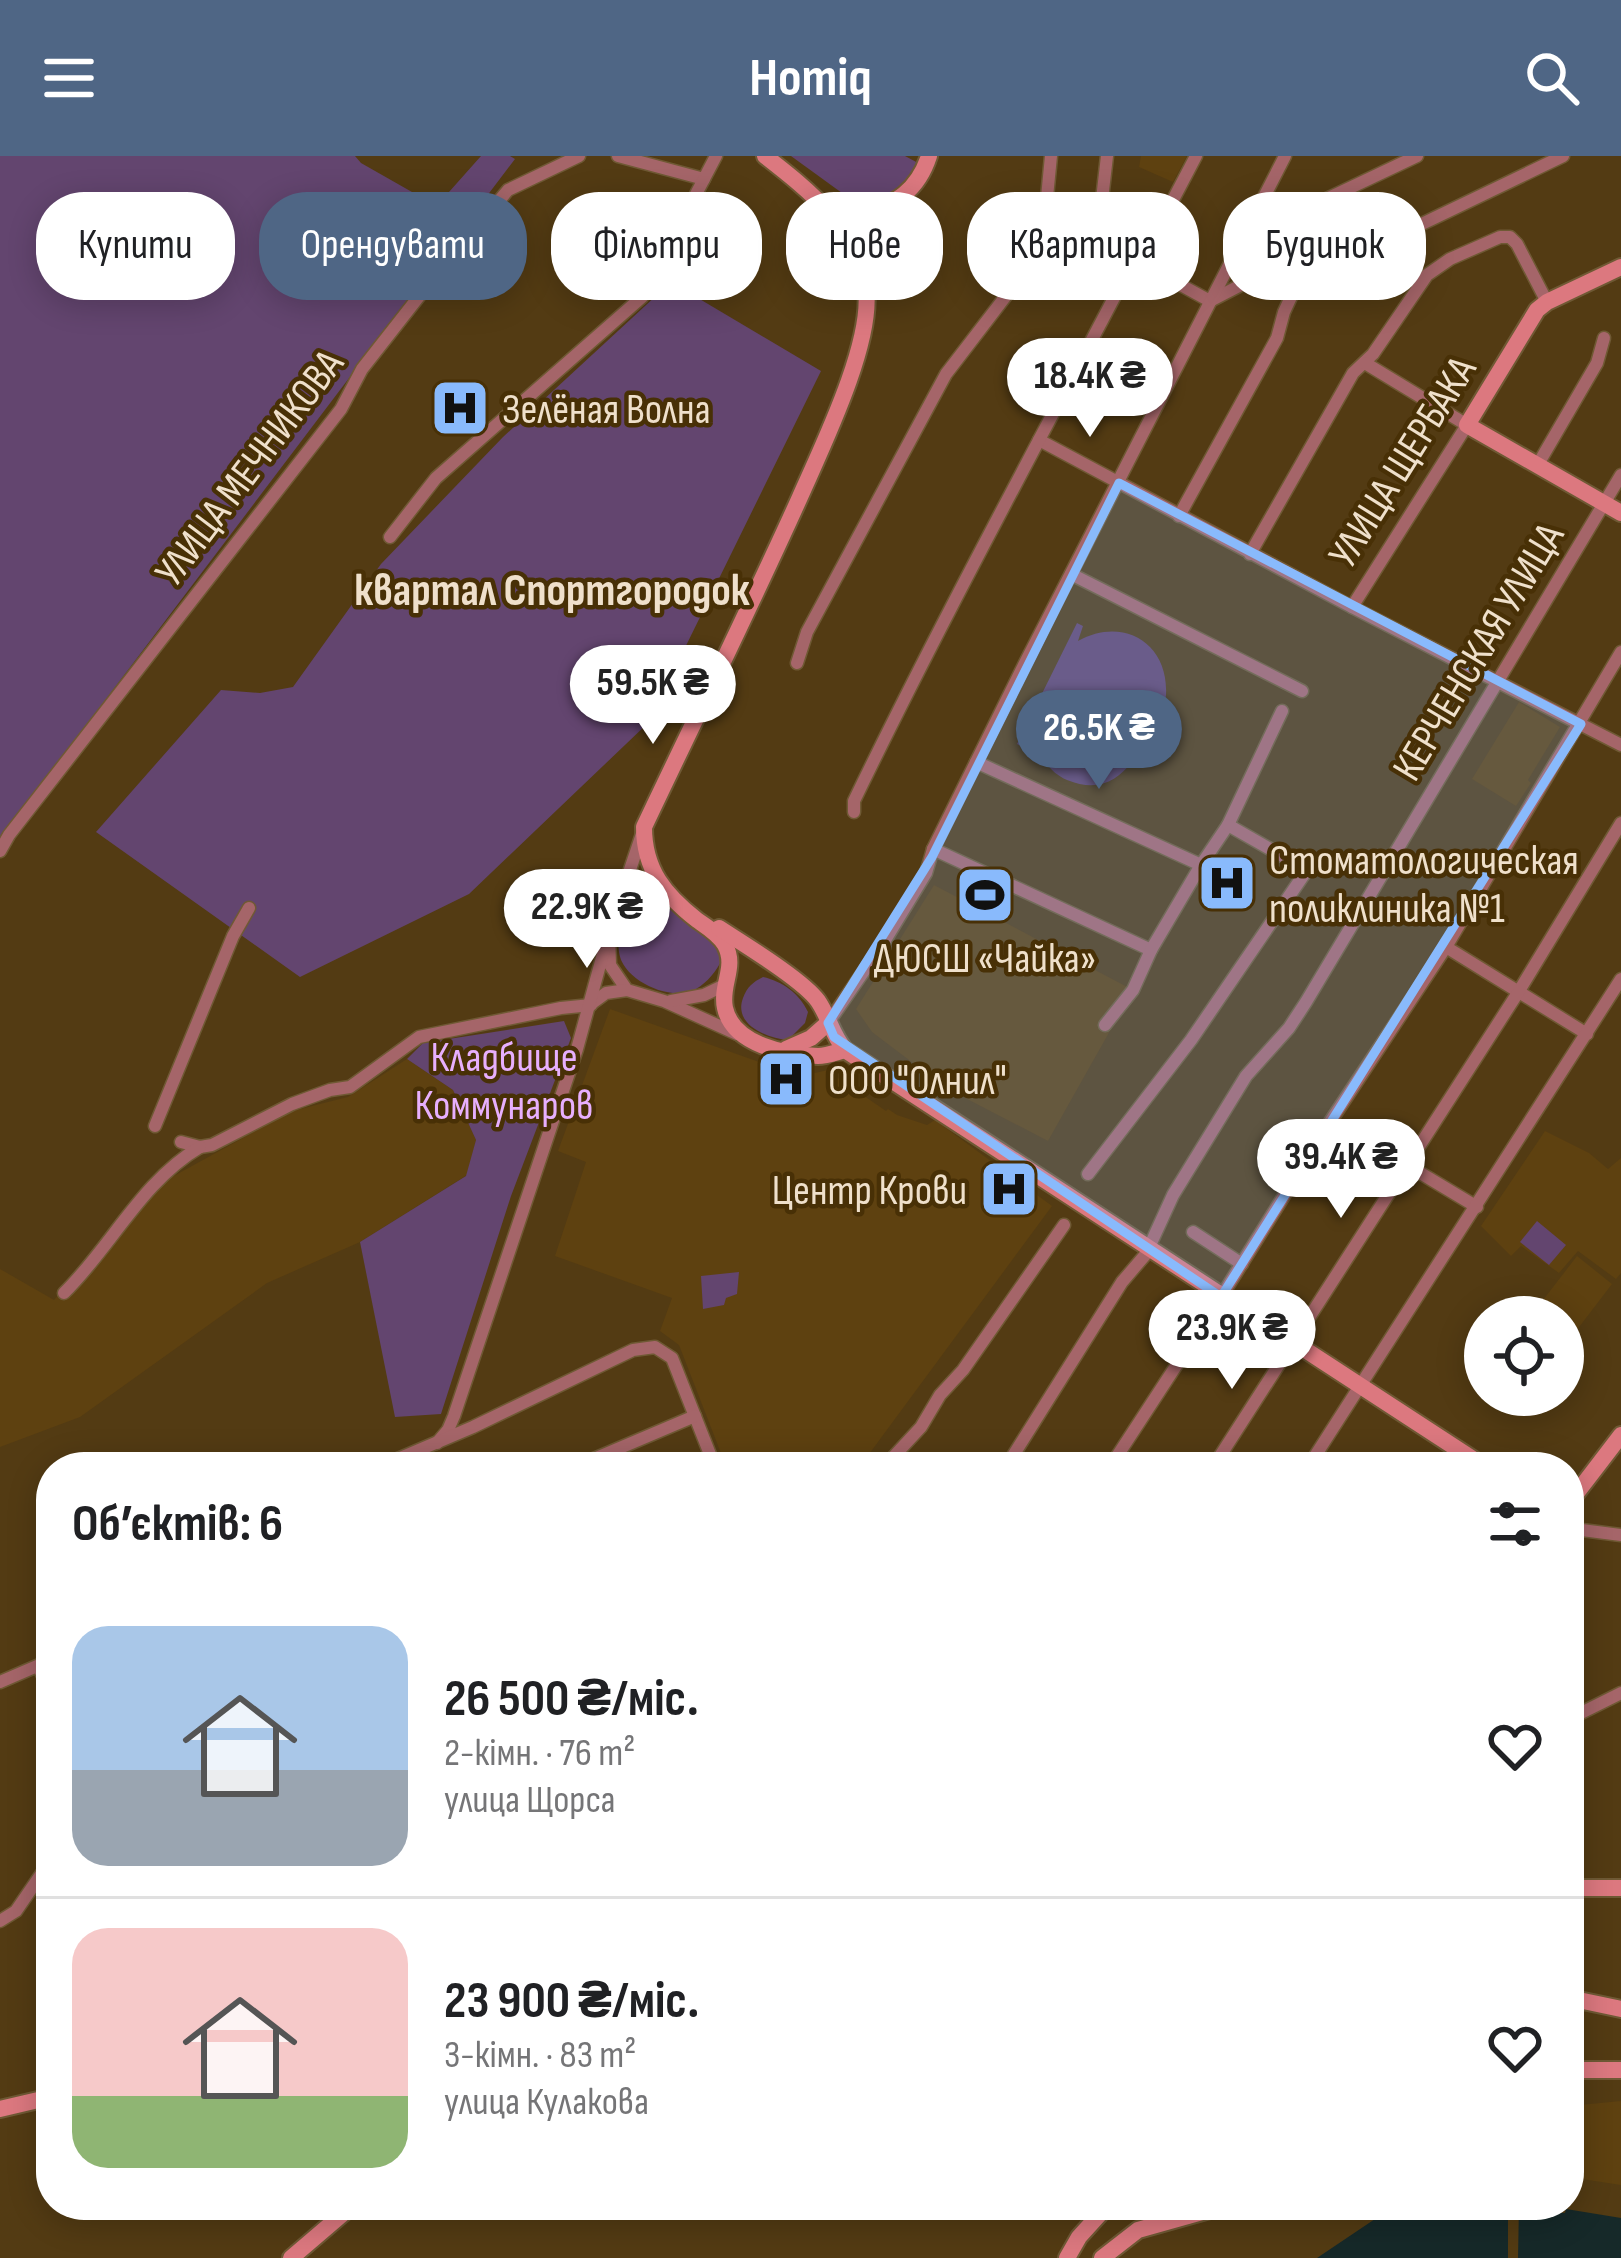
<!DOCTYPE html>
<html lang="uk">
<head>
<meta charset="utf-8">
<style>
  :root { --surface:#fff; --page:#f2f2f2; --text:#202124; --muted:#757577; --line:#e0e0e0; --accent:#4f6685 }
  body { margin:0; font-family:"Sofia Sans Condensed",sans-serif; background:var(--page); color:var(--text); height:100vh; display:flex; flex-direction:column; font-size:45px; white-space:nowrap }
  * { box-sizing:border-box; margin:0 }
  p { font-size:39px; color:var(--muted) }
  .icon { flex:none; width:66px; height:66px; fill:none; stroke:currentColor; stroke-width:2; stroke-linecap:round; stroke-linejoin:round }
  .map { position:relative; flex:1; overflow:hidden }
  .panel { position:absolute; left:36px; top:1296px; width:1548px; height:768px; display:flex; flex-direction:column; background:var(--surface); border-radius:48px; box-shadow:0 6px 30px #0003 }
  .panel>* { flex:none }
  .banner { position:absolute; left:36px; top:36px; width:1551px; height:108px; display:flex; gap:24px }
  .tools { position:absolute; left:1464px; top:1140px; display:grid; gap:24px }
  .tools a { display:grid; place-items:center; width:120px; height:120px; border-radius:50%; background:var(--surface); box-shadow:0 6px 30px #0003; font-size:60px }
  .price { position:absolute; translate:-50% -102px; padding:0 27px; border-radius:42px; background:#fff; color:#222; font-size:39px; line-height:78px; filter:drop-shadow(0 3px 6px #0008) }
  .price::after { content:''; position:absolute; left:50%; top:72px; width:36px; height:27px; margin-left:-18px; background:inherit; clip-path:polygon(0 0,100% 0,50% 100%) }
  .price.on { background:var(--accent); color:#fff }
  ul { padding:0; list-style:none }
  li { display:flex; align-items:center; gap:36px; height:300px; padding:0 36px }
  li+li { border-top:3px solid var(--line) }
  li span { display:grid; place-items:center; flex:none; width:336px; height:240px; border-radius:36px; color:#555 }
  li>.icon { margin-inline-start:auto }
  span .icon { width:144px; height:144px; fill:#fffc; stroke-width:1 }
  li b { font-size:51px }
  h2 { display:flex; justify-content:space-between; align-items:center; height:144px; padding:0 36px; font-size:51px }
  .tag { padding:0 42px; border-radius:48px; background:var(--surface); box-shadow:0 6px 30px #0003; font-size:42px; line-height:108px }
  .tag.on { background:var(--accent); color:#fff }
  header { display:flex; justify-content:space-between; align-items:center; height:156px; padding:0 36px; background:var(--accent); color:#fff; font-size:54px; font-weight:700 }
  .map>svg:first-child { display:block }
  .built { fill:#5e4110 }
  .green { fill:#63456f }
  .water { fill:#162929 }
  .pier { fill:#533b13 }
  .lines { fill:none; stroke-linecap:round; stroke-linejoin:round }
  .street-casing { stroke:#6f5934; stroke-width:15 }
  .secondary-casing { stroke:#6f5934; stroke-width:20 }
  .street { stroke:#a56569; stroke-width:12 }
  .secondary { stroke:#dc787f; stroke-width:16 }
  .marked { fill:#89bafc; fill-opacity:0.2; stroke:#89bafc; stroke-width:9; stroke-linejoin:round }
  .labels { text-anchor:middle; stroke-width:9; stroke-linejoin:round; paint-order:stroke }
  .poi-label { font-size:42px; fill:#efe0cb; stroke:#483006; text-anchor:start }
  .street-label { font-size:42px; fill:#efe0cb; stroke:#483006 }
  .park-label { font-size:42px; fill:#e7affe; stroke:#483006 }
  .neighbourhood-label { font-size:45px; font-weight:bold; fill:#efe0cb; stroke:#483006 }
</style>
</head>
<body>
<header><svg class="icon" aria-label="menu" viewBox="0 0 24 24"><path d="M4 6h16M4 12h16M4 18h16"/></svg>Homiq<svg class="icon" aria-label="search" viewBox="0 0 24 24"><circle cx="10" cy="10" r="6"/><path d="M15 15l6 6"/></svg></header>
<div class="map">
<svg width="1621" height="2102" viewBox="0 0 1621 2102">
  <rect width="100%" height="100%" fill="#533b13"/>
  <g class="built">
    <path d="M1141 0H1187L1173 26 1139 11Z"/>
    <path d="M1519 546 1560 571 1528 624 1531 627 1516 650 1472 623Z"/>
    <path d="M934 729 1133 834 1048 985 946 932 872 876 856 853Z"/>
    <path d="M610 853 810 924V918L828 914 829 919 835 920 886 955 888 953 897 959 927 969 935 964 1052 1050 861 1309 732 1311 724 1305 679 1189 660 1175 672 1142 555 1100 586 1006 558 995Z"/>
    <path d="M407 903 453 934 476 984 467 1019 360 1086 267 1127 80 1261 0 1291V1113L54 1144 164 1015 172 1021 292 955 348 941Z"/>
    <path d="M1545 975 1589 997 1608 1013 1621 1002V1117L1616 1123 1578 1095 1559 1117 1521 1090 1511 1100 1481 1070Z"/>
    <path d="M1577 1100 1612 1128 1563 1192V1161H1530Z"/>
    <path d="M1621 1945V2029L1569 2021V1950Z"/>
  </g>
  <g class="green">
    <path d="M0 0H355L361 7 412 36H449L481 0H510L515 3 0 683Z"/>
    <path d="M791 0H905L920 8 905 33 877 45H853Z"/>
    <path d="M878 61 892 63C902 82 897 89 882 103 870 90 868 76 878 61Z"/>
    <path d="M671 126 821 215 648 567 469 738 300 821 96 676 221 534 260 537 293 531 381 408 503 281Z"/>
    <path d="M1077 467 1083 470 1078 485C1122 460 1169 486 1166 539 1165 551 1158 562 1152 573 1134 607 1113 643 1067 624 1046 615 1036 594 1034 572L1023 591 1017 588Z"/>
    <path d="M650 745C667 750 702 770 713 784 717 789 720 799 722 804 716 815 708 826 696 833 671 847 622 824 619 796 617 783 623 770 627 758Z"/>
    <path d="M763 821C782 825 800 838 808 856L805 867 788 884C767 882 733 869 743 842 747 831 753 826 763 821Z"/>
    <path d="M564 865 571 882 511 1040 441 1258 395 1261 360 1086 466 1020 476 984 453 934 407 903 423 887Z"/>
    <path d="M1537 1065 1566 1089 1549 1109 1520 1086Z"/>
    <path d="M739 1116 737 1138 726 1142 724 1149 703 1153 701 1120Z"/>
  </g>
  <path class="water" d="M1387 2049H1549L1550 2056 1565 2057 1566 2053 1621 2062V2102H1317L1375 2063 1369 2054Z"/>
  <path class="pier" d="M1508 2049H1519L1518 2102H1508Z"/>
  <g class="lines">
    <g class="street-casing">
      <g id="street">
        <path d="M618 0 704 23"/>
        <path d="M1011 76 1042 85"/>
        <path d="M1042 93 1146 110 1210 145 1239 130 1268 77 1278 66 1417 0"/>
        <path d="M1042 93 1051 0"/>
        <path d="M1101 103V52L1107 0"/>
        <path d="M1039 284 1352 451 1621 589"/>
        <path d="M1537 310 1597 207 1604 182"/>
        <path d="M1179 360 1277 182 1284 156 1297 128 1563 0"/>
        <path d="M390 381 436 322 642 141 716 0"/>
        <path d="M1250 398 1353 217 1373 198 1427 119 1450 103 1500 81H1510L1517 88 1547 146"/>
        <path d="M1071 418 1302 535"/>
        <path d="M1352 451 1467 269 1365 207"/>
        <path d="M797 507 807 476 946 218 1042 93"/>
        <path d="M976 606 1201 709"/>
        <path d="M854 656V645C940 467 1035 293 1127 117L1142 103 1196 0"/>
        <path d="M642 678 609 776 610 809 627 834 664 845 737 878"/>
        <path d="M933 693 1151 794"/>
        <path d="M0 695 9 679 341 253 362 213 424 134 508 34 579 0"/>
        <path d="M616 755C634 737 648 735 672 744"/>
        <path d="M1446 791 1587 878"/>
        <path d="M671 845 704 839 727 828"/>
        <path d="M591 848 606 837 627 834"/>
        <path d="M828 867 884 786 926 717 933 693 1024 509 1285 0"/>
        <path d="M1105 869 1133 834 1151 794 1201 709 1228 669 1282 555"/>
        <path d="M155 970 233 780 249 752"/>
        <path d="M181 986 200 991 212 989 292 948 330 934 350 931 419 881 561 852 591 849"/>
        <path d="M1407 1009 1477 1051"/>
        <path d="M1088 1018 1191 884 1307 714 1228 669"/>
        <path d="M1193 1076 1242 1108"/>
        <path d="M64 1137C111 1091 142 1025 200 991"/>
        <path d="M437 1287 448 1274 454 1260 577 893 609 776"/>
        <path d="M379 1311 473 1271 633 1194 655 1191 672 1202 715 1311"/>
        <path d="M575 1311 695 1260"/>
        <path d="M884 1311 921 1271 940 1239 963 1214 1064 1069"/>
        <path d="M1006 1311 1122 1126 1146 1098 1173 1039 1246 920 1289 872 1306 846 1621 319"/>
        <path d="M1110 1311 1221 1141 1330 966 1446 791 1621 496"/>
        <path d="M1213 1311 1519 835 1621 667"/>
        <path d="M1308 1311 1621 823"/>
        <path d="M1569 1370 1574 1373 1621 1379"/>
        <path d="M38 1510 51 1536"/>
        <path d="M0 1526 51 1504"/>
        <path d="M1569 1563 1621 1537"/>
        <path d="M0 1765 16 1755 51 1704"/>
        <path d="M371 2049H382"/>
      </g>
    </g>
    <g class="secondary-casing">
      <g id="secondary">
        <path d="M765 0C810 35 859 74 866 134 873 187 822 291 800 341 750 452 696 561 644 671 644 714 665 739 697 764 707 771 719 778 725 789 737 811 720 829 725 852 733 889 786 899 818 900 827 900 837 896 845 894"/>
        <path d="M843 71C882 50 914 46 929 0"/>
        <path d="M1621 111 1547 146 1537 154 1467 269 1621 357"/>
        <path d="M719 772C742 787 803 824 818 845 829 861 832 879 845 894L1485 1311"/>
        <path d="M786 893 811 882 828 867"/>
        <path d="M1569 1347 1621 1279"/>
        <path d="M1569 1732H1621"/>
        <path d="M1569 1842 1621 1853"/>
        <path d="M1569 1914H1621"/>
        <path d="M0 1953 51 1941"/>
        <path d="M291 2102 353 2049"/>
        <path d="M1067 2102 1079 2081 1108 2049"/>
        <path d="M1102 2102 1138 2074 1227 2049"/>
      </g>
    </g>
    <use href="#street" class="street"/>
    <use href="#secondary" class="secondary"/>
  </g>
  <path class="marked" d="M1119 327 1581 568 1221 1141 834 881 828 867 932 701Z"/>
  <defs>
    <g id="hospital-square" transform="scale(3)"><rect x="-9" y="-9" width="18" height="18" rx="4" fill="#89bafc" stroke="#483006"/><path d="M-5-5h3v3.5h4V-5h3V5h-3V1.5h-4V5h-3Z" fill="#111"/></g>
    <g id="stadium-square" transform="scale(3)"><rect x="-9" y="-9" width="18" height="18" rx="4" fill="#89bafc" stroke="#483006"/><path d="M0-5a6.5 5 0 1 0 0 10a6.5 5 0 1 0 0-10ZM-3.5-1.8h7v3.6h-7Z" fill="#111"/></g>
  </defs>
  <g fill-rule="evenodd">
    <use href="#hospital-square" x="460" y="252"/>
    <use href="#hospital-square" x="1227" y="727"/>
    <use href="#stadium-square" x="985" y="739"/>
    <use href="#hospital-square" x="786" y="923"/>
    <use href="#hospital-square" x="1009" y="1033"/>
  </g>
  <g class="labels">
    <g class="poi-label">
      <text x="502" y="267">Зелёная Волна</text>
      <text x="1269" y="718">Стоматологическая<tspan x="1269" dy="48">поликлиника №1</tspan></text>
      <text x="985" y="816" text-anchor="middle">ДЮСШ «Чайка»</text>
      <text x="828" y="938">ООО "Олнил"</text>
      <text x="967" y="1048" text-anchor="end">Центр Крови</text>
    </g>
    <g class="street-label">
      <text transform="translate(1401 305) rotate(-58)" y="15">УЛИЦА ЩЕРБАКА</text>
      <text transform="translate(248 311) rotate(-53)" y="15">УЛИЦА МЕЧНИКОВА</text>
      <text transform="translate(1477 495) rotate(-59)" y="15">КЕРЧЕНСКАЯ УЛИЦА</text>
    </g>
    <g class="park-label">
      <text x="504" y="915">Кладбище<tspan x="504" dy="48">Коммунаров</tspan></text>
    </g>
    <g class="neighbourhood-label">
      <text x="552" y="449">квартал Спортгородок</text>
    </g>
  </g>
</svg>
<div class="tools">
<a><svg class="icon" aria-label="locate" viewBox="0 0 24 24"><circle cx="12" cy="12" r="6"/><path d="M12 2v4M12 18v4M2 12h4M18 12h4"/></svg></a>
</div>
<b class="price" style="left:1090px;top:284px">18.4K ₴</b>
<b class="price" style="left:653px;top:591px">59.5K ₴</b>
<b class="price on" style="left:1099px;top:636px">26.5K ₴</b>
<b class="price" style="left:587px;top:815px">22.9K ₴</b>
<b class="price" style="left:1341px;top:1065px">39.4K ₴</b>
<b class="price" style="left:1232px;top:1236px">23.9K ₴</b>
<div class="banner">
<a class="tag">Купити</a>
<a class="tag on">Орендувати</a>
<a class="tag">Фільтри</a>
<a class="tag">Нове</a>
<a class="tag">Квартира</a>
<a class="tag">Будинок</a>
</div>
<section class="panel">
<h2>Об’єктів: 6<svg class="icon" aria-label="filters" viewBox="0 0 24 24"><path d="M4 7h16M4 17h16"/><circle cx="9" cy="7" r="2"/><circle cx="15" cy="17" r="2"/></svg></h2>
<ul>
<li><span style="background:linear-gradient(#a9c7e8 60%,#9aa5b1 0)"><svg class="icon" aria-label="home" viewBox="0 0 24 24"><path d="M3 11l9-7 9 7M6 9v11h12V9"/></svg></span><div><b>26 500 ₴/міс.</b><p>2-кімн. · 76 m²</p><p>улица Щорса</p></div><svg class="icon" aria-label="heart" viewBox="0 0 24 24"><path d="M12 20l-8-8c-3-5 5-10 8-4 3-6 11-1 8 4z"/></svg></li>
<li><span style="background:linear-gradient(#f6c9c9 70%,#8fb573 0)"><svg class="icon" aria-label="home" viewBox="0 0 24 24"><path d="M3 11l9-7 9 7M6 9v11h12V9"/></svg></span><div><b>23 900 ₴/міс.</b><p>3-кімн. · 83 m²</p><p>улица Кулакова</p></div><svg class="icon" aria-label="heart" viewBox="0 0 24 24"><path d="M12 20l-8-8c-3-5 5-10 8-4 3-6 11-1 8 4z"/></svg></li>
</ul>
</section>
</div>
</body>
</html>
